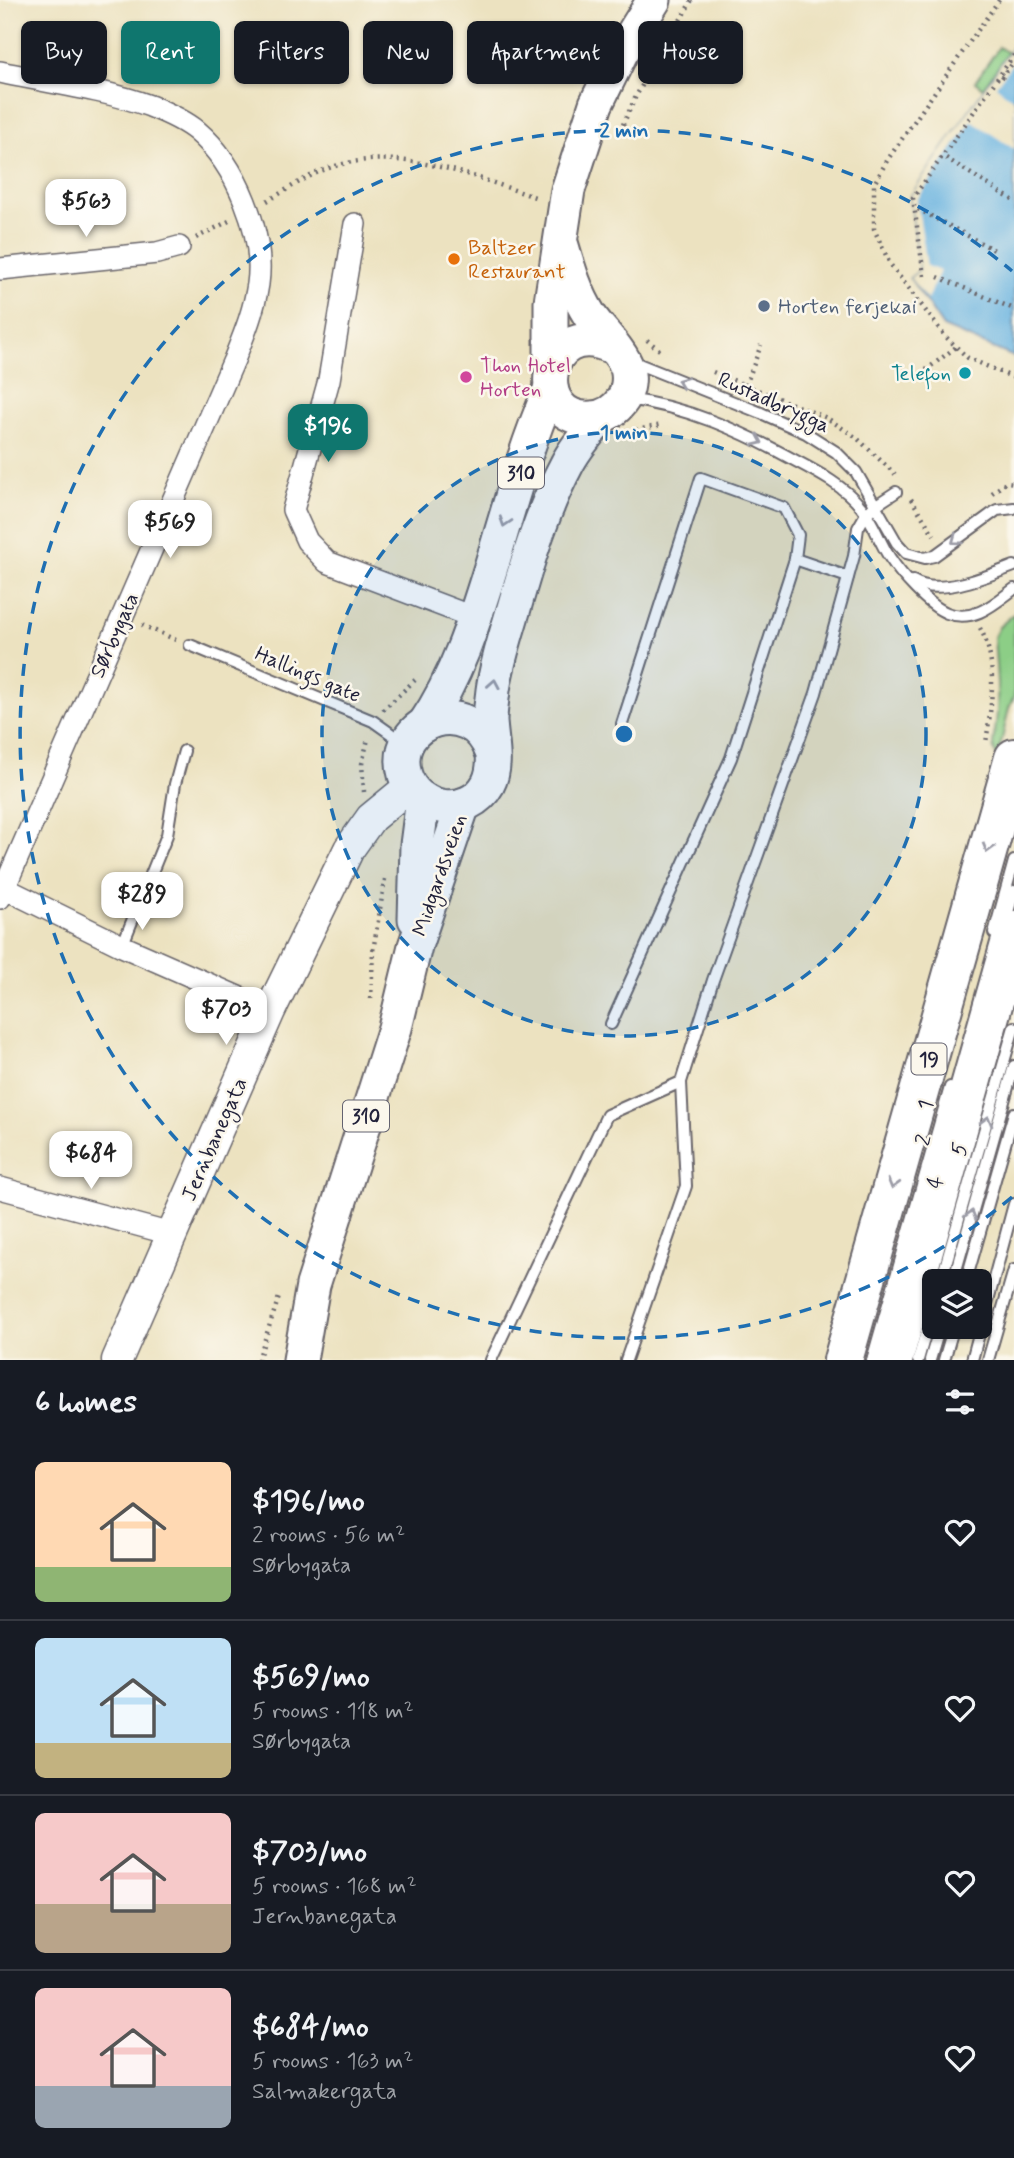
<!DOCTYPE html>
<html lang="en">
<head>
<meta charset="utf-8">
<style>
  :root { --surface:#171b24; --page:#242831; --text:#f1f3f6; --muted:#9ea1a6; --line:#363941; --accent:#0f766e }
  body { margin:0; font-family:Mynerve,sans-serif; background:var(--page); color:var(--text); height:100vh; display:flex; flex-direction:column; font-size:26px; white-space:nowrap }
  * { box-sizing:border-box; margin:0 }
  p { font-size:23px; color:var(--muted) }
  .icon { flex:none; width:38px; height:38px; fill:none; stroke:currentColor; stroke-width:2; stroke-linecap:round; stroke-linejoin:round }
  .map { position:relative; height:1360px; overflow:hidden }
  .sheet { display:flex; flex-direction:column; background:var(--surface); flex:1 }
  .sheet>* { flex:none }
  .hud { position:absolute; left:21px; top:21px; width:973px; height:63px; display:flex; gap:14px }
  .fabs { position:absolute; left:922px; top:1269px; display:grid; gap:14px }
  .fabs a { display:grid; place-items:center; width:70px; height:70px; border-radius:10px; background:var(--surface); box-shadow:0 2px 5px #0004; font-size:35px }
  .price { position:absolute; translate:-50% -60px; padding:0 16px; border-radius:14px; background:#fff; color:#222; font-size:23px; line-height:46px; filter:drop-shadow(0 2px 4px #0008) }
  .price::after { content:''; position:absolute; left:50%; top:42px; width:21px; height:16px; margin-left:-10px; background:inherit; clip-path:polygon(0 0,100% 0,50% 100%) }
  .price.current { background:var(--accent); color:#fff }
  ul { padding:0; list-style:none }
  li { display:flex; align-items:center; gap:21px; height:175px; padding:0 35px }
  li+li { border-top:2px solid var(--line) }
  li span { display:grid; place-items:center; flex:none; width:196px; height:140px; border-radius:10px; color:#555 }
  li>.icon { margin-inline-start:auto }
  span .icon { width:84px; height:84px; fill:#fffc; stroke-width:1 }
  li b { font-size:30px }
  h2 { display:flex; justify-content:space-between; align-items:center; height:84px; padding:0 35px; font-size:30px }
  .chip { padding:0 24px; border-radius:10px; background:var(--surface); box-shadow:0 2px 5px #0004; font-size:24px; line-height:63px }
  .chip.current { background:var(--accent); color:#fff }
  .map>svg:first-child { display:block }
  .green { fill:#8cce86; stroke:#577860; stroke-width:2 }
  .water { fill:#68b2e0; stroke:#456a8e; stroke-width:2 }
  .pier { fill:#ece2c0 }
  .lines { fill:none; stroke-linecap:round; stroke-linejoin:round }
  .lane-casing { stroke:#69656a; stroke-width:14 }
  .street-casing { stroke:#69656a; stroke-width:24 }
  .secondary-casing { stroke:#69656a; stroke-width:33 }
  .primary-casing { stroke:#69656a; stroke-width:37 }
  .highway-casing { stroke:#69656a; stroke-width:42 }
  .path { stroke:#69656a; stroke-width:4.5; stroke-dasharray:2 5; stroke-linecap:butt }
  .lane { stroke:#fff; stroke-width:10 }
  .street { stroke:#fff; stroke-width:21 }
  .secondary { stroke:#fff; stroke-width:30 }
  .primary { stroke:#fff; stroke-width:33 }
  .highway { stroke:#fff; stroke-width:38 }
  .oneway { stroke:#9c9ca7 }
  .ring { fill:none; stroke:#1f6fb2; stroke-width:3.5; stroke-dasharray:12 9 }
  .food-dot { fill:#e8710a; stroke:#fbf7ec; stroke-width:2.5 }
  .service-dot { fill:#5c6f8a; stroke:#fbf7ec; stroke-width:2.5 }
  .culture-dot { fill:#0f9aa8; stroke:#fbf7ec; stroke-width:2.5 }
  .hotel-dot { fill:#d1479c; stroke:#fbf7ec; stroke-width:2.5 }
  .labels { text-anchor:middle; stroke-width:5; stroke-linejoin:round; paint-order:stroke }
  .shield { fill:#fbf7ec; stroke:#636270; stroke-width:2 }
  .shield-label { font-size:19px; font-weight:bold; fill:#22223b }
  .food-label { font-size:21px; fill:#c56008; stroke:#fbf7ec; text-anchor:start }
  .service-label { font-size:21px; fill:#4e5e75; stroke:#fbf7ec; text-anchor:start }
  .hotel-label { font-size:21px; fill:#b23c85; stroke:#fbf7ec; text-anchor:start }
  .culture-label { font-size:21px; fill:#0d838f; stroke:#fbf7ec; text-anchor:end }
  .street-label { font-size:21px; fill:#22223b; stroke:#fbf7ec }
  .centre { fill:#1f6fb2; stroke:#fbf7ec; stroke-width:3.5 }
  .ring-label { font-size:21px; text-anchor:middle; font-weight:bold; fill:#1f6fb2; stroke:#fbf7ec; stroke-width:5; stroke-linejoin:round; paint-order:stroke }
</style>
</head>
<body>
<div class="map">
<svg width="1014" height="1360" viewBox="0 0 1014 1360">
  <rect width="100%" height="100%" fill="#fbf7ec"/>
  <filter id="ink" filterUnits="userSpaceOnUse"><feTurbulence type="fractalNoise" baseFrequency=".0143" numOctaves="2"/><feDisplacementMap in="SourceGraphic" scale="14" xChannelSelector="R" yChannelSelector="G"/><feConvolveMatrix kernelMatrix="1 2 1 2 8 2 1 2 1" color-interpolation-filters="sRGB"/></filter>
  <filter id="wash" filterUnits="userSpaceOnUse"><feTurbulence type="fractalNoise" baseFrequency=".00686" numOctaves="4" result="noise"/><feDisplacementMap in="SourceGraphic" scale="28" xChannelSelector="R" yChannelSelector="G"/><feGaussianBlur stdDeviation="1.57" result="paint"/><feColorMatrix in="noise" values="0 0 0 0 0 0 0 0 0 0 0 0 0 0 0 0 0 1.4 0 .05"/><feComposite in="paint" operator="in"/></filter>
  <g filter="url(#wash)">
    <rect width="100%" height="100%" fill="#ece2c0"/>
    <g class="green">
      <path d="M999 47 1008 53 983 88 975 82Z"/>
      <path d="M1014 614V697L1009 708 998 757C991 749 993 741 995 731 1000 700 996 669 994 637L999 627Z"/>
    </g>
    <path class="water" d="M1014 45V357L943 327 910 278 920 270 910 197Z"/>
    <path class="pier" d="M1014 45V61L996 86 1014 100V149L972 121 917 200 927 266 940 271 927 300 910 278 920 270 910 197Z"/>
  </g>
  <g filter="url(#ink)">
    <g class="lines">
      <g class="lane-casing">
        <g id="lane">
          <path d="M631 361 761 413 806 433 836 452 856 472 897 543 906 553 925 558 934 556 997 510 1014 508"/>
          <path d="M626 399C686 406 743 432 796 461 819 473 845 487 861 507 874 522 879 542 890 558 901 575 929 606 947 613 974 623 994 604 1014 589"/>
          <path d="M913 581C938 597 988 576 1014 566"/>
          <path d="M190 645 373 721 404 743"/>
          <path d="M622 724 701 478 784 508 798 535 795 559"/>
          <path d="M1005 923 1014 891"/>
          <path d="M994 933 1014 861"/>
          <path d="M122 946 167 835 175 784 184 751"/>
          <path d="M611 1024 731 758 795 559 848 577"/>
          <path d="M941 1281 1014 1027"/>
          <path d="M953 1281 1014 1066"/>
          <path d="M966 1281 1014 1113"/>
          <path d="M491 1360 607 1115 681 1082 713 980 816 693 854 556 858 528 866 514 876 505 896 492"/>
          <path d="M626 1360 686 1186 681 1082"/>
          <path d="M872 1360 950 1087"/>
          <path d="M918 1360 934 1304"/>
          <path d="M930 1360 940 1326"/>
          <path d="M944 1360 954 1326"/>
          <path d="M972 1360 1014 1204"/>
          <path d="M988 1360 1014 1270"/>
        </g>
      </g>
      <g class="street-casing">
        <g id="street">
          <path d="M0 72C46 82 107 90 150 106 165 112 185 121 197 131 236 164 265 234 258 284 254 311 244 335 234 360L0 898"/>
          <path d="M355 224 329 380 293 510 307 541 327 562 475 618"/>
          <path d="M0 269 157 253 179 247"/>
          <path d="M0 886 122 946 270 1011"/>
          <path d="M0 1188 171 1234"/>
        </g>
      </g>
      <g class="secondary-casing">
        <path id="secondary" d="M117 1360 270 1011 349 849 371 818 410 786"/>
      </g>
      <g class="primary-casing">
        <g id="primary">
          <path d="M562 246C569 270 576 294 590 316 600 331 622 352 627 368 630 378 628 391 623 399 616 410 605 417 592 418 528 423 541 314 612 347"/>
          <path d="M551 367V302L568 190 596 104 621 53 654 0"/>
          <path d="M424 725C457 677 474 622 491 567 509 507 526 445 551 388"/>
          <path d="M492 752C471 693 389 719 405 775 416 812 469 819 488 784 498 765 491 742 490 721 490 711 492 700 493 690 497 662 506 635 514 608 528 559 543 509 567 464 576 446 589 432 601 417"/>
          <path d="M415 919 417 845 423 799"/>
          <path d="M300 1360 313 1285 395 1028 415 946 463 805"/>
        </g>
      </g>
      <g class="highway-casing">
        <g id="highway">
          <path d="M843 1360 1014 758"/>
          <path d="M893 1360 1014 930"/>
        </g>
      </g>
      <g class="path">
        <path d="M999 0 888 159 874 184V229L890 264 945 336 968 358 1014 378"/>
        <path d="M1002 78 1014 61"/>
        <path d="M620 131 636 96 692 0"/>
        <path d="M946 158 1014 201"/>
        <path d="M267 201C287 190 308 175 329 168 399 144 471 176 538 198"/>
        <path d="M918 209 996 251"/>
        <path d="M196 238 229 221"/>
        <path d="M924 276 913 198 1014 55"/>
        <path d="M938 277 1014 309"/>
        <path d="M647 340 662 352"/>
        <path d="M926 370 956 347"/>
        <path d="M713 372 827 418 857 438 895 474"/>
        <path d="M746 385 761 345"/>
        <path d="M636 430 662 425"/>
        <path d="M992 493 1007 482 1014 483"/>
        <path d="M911 499 934 535"/>
        <path d="M142 625 176 640"/>
        <path d="M980 628C999 662 991 707 986 743"/>
        <path d="M383 710 415 680"/>
        <path d="M364 792 362 764 368 739"/>
        <path d="M371 999 373 951 385 879"/>
        <path d="M258 1360 280 1294"/>
      </g>
      <use href="#lane" class="lane"/>
      <use href="#street" class="street"/>
      <use href="#secondary" class="secondary"/>
      <use href="#primary" class="primary"/>
      <use href="#highway" class="highway"/>
    </g>
    <defs><path id="oneway-chevron" d="M-2-3.5L2.5 0L-2 3.5" fill="none" stroke-width="1.6" stroke-linecap="round" stroke-linejoin="round" transform="scale(1.75)"/></defs>
    <g class="oneway">
      <use href="#oneway-chevron" transform="translate(682 382) rotate(-159)"/>
      <use href="#oneway-chevron" transform="translate(758 441) rotate(24)"/>
      <use href="#oneway-chevron" transform="translate(505 522) rotate(108)"/>
      <use href="#oneway-chevron" transform="translate(956 540) rotate(144)"/>
      <use href="#oneway-chevron" transform="translate(494 684) rotate(-80)"/>
      <use href="#oneway-chevron" transform="translate(988 848) rotate(106)"/>
      <use href="#oneway-chevron" transform="translate(987 1121) rotate(-74)"/>
      <use href="#oneway-chevron" transform="translate(893 1184) rotate(106)"/>
      <use href="#oneway-chevron" transform="translate(971 1215) rotate(-74)"/>
    </g>
  </g>
  <circle cx="624" cy="734" r="302" fill="#1f6fb2" fill-opacity=".12"/>
  <g class="ring">
    <circle cx="624" cy="734" r="302"/>
    <path d="M1012 1197A604 604 0 1 1 1012 271"/>
  </g>
  <circle class="food-dot" cx="454" cy="259" r="7"/>
  <circle class="service-dot" cx="764" cy="306" r="7"/>
  <circle class="culture-dot" cx="965" cy="373" r="7"/>
  <circle class="hotel-dot" cx="466" cy="377" r="7"/>
  <g class="labels">
    <g class="shield">
      <rect x="498" y="457.5" width="46" height="31" rx="5"/>
      <rect x="911.5" y="1043.5" width="35" height="31" rx="5"/>
      <rect x="343" y="1100.5" width="46" height="31" rx="5"/>
    </g>
    <g class="shield-label">
      <text x="521" y="480">310</text>
      <text x="929" y="1066">19</text>
      <text x="366" y="1123">310</text>
    </g>
    <g class="food-label">
      <text x="468" y="254">Baltzer<tspan x="468" dy="24">Restaurant</tspan></text>
    </g>
    <g class="service-label">
      <text x="778" y="313">Horten ferjekai</text>
    </g>
    <g class="hotel-label">
      <text x="480" y="372">Thon Hotel<tspan x="480" dy="24">Horten</tspan></text>
    </g>
    <g class="culture-label">
      <text x="951" y="380">Telefon</text>
    </g>
    <g class="street-label">
      <text transform="translate(774 402) rotate(24)" y="7">Rustadbrygga</text>
      <text transform="translate(114 635) rotate(-66)" y="7">Sørbygata</text>
      <text transform="translate(308 674) rotate(23)" y="7">Hallings gate</text>
      <text transform="translate(439 875) rotate(-71)" y="7">Midgardsveien</text>
      <text transform="translate(925 1105) rotate(-74)" y="7">1</text>
      <text transform="translate(214 1139) rotate(-66)" y="7">Jernbanegata</text>
      <text transform="translate(923 1140) rotate(-74)" y="7">2</text>
      <text transform="translate(959 1149) rotate(-74)" y="7">5</text>
      <text transform="translate(935 1182) rotate(-74)" y="7">4</text>
    </g>
  </g>
  <circle cx="624" cy="734" r="10" class="centre"/>
  <g class="ring-label">
    <text x="624" y="137">2 min</text>
    <text x="624" y="439">1 min</text>
  </g>
</svg>
<div class="fabs">
<a><svg class="icon" aria-label="layers" viewBox="0 0 24 24"><path d="M12 4l9 5-9 5-9-5zM3 14l9 5 9-5"/></svg></a>
</div>
<b class="price" style="left:86px;top:239px">$563</b>
<b class="price current" style="left:328px;top:464px">$196</b>
<b class="price" style="left:170px;top:560px">$569</b>
<b class="price" style="left:142px;top:932px">$289</b>
<b class="price" style="left:226px;top:1047px">$703</b>
<b class="price" style="left:91px;top:1191px">$684</b>
<div class="hud">
<a class="chip">Buy</a>
<a class="chip current">Rent</a>
<a class="chip">Filters</a>
<a class="chip">New</a>
<a class="chip">Apartment</a>
<a class="chip">House</a>
</div>
</div>
<section class="sheet">
<h2>6 homes<svg class="icon" aria-label="filters" viewBox="0 0 24 24"><path d="M4 7h16M4 17h16"/><circle cx="9" cy="7" r="2"/><circle cx="15" cy="17" r="2"/></svg></h2>
<ul>
<li><span style="background:linear-gradient(#ffd9b3 75%,#8fb573 0)"><svg class="icon" aria-label="home" viewBox="0 0 24 24"><path d="M3 11l9-7 9 7M6 9v11h12V9"/></svg></span><div><b>$196/mo</b><p>2 rooms · 56 m²</p><p>Sørbygata</p></div><svg class="icon" aria-label="heart" viewBox="0 0 24 24"><path d="M12 20l-8-8c-3-5 5-10 8-4 3-6 11-1 8 4z"/></svg></li>
<li><span style="background:linear-gradient(#bfe0f5 75%,#c2b280 0)"><svg class="icon" aria-label="home" viewBox="0 0 24 24"><path d="M3 11l9-7 9 7M6 9v11h12V9"/></svg></span><div><b>$569/mo</b><p>5 rooms · 118 m²</p><p>Sørbygata</p></div><svg class="icon" aria-label="heart" viewBox="0 0 24 24"><path d="M12 20l-8-8c-3-5 5-10 8-4 3-6 11-1 8 4z"/></svg></li>
<li><span style="background:linear-gradient(#f6c9c9 65%,#b9a48a 0)"><svg class="icon" aria-label="home" viewBox="0 0 24 24"><path d="M3 11l9-7 9 7M6 9v11h12V9"/></svg></span><div><b>$703/mo</b><p>5 rooms · 168 m²</p><p>Jernbanegata</p></div><svg class="icon" aria-label="heart" viewBox="0 0 24 24"><path d="M12 20l-8-8c-3-5 5-10 8-4 3-6 11-1 8 4z"/></svg></li>
<li><span style="background:linear-gradient(#f6c9c9 70%,#9aa5b1 0)"><svg class="icon" aria-label="home" viewBox="0 0 24 24"><path d="M3 11l9-7 9 7M6 9v11h12V9"/></svg></span><div><b>$684/mo</b><p>5 rooms · 163 m²</p><p>Salmakergata</p></div><svg class="icon" aria-label="heart" viewBox="0 0 24 24"><path d="M12 20l-8-8c-3-5 5-10 8-4 3-6 11-1 8 4z"/></svg></li>
</ul>
</section>
</body>
</html>
